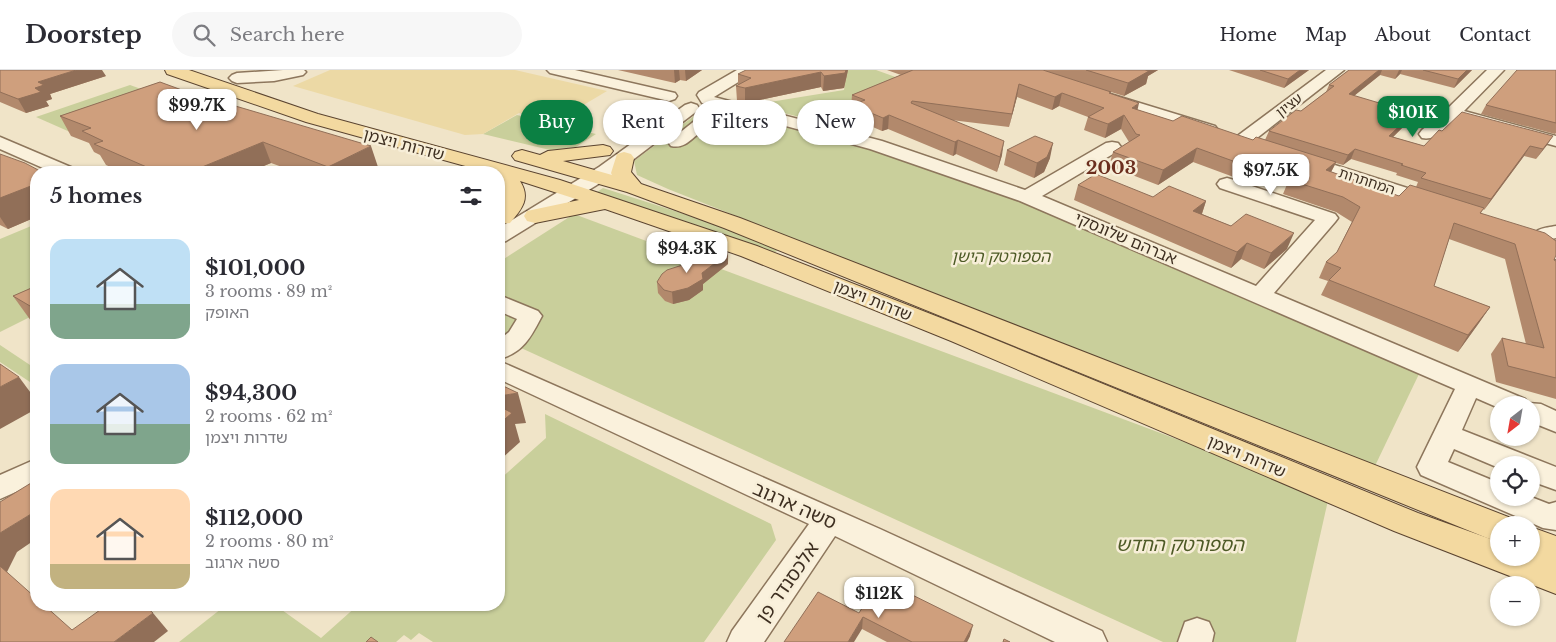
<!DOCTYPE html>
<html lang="en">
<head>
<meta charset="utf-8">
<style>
  :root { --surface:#fff; --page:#f7f7f7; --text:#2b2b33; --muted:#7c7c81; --line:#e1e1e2; --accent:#0b8043 }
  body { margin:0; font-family:"Libre Baskerville","Noto Sans Hebrew",serif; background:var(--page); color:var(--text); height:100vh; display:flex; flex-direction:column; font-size:19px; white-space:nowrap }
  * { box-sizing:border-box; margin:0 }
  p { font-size:16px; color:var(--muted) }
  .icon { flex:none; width:28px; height:28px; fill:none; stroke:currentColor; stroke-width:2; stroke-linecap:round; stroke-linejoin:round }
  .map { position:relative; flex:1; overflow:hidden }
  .drawer { position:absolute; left:30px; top:96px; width:475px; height:445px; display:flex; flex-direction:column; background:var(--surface); border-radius:20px; box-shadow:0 1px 4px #0004 }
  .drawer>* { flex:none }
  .guide { position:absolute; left:520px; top:30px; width:475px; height:45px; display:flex; gap:10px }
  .needle { width:32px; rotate:211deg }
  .buttons { position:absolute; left:1490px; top:326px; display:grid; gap:10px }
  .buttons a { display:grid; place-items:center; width:50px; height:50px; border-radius:50%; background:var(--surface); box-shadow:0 1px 4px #0004; font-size:25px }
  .price { position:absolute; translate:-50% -42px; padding:0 11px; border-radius:10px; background:#fff; color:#222; font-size:16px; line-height:32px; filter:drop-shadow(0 1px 2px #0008) }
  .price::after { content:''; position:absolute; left:50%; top:30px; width:15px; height:11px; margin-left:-8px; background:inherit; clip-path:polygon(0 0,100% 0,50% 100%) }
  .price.current { background:var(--accent); color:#fff }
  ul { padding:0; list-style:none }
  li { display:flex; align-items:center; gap:15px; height:125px; padding:0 20px }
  li span { display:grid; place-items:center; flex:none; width:140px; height:100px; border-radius:15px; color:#555 }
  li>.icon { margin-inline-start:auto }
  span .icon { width:60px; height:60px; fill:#fffc; stroke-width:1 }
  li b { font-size:21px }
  h2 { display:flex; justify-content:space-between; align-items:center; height:60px; padding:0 20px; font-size:21px }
  .pill { padding:0 18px; border-radius:22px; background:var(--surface); box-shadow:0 1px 4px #0004; font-size:18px; line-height:45px }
  .pill.current { background:var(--accent); color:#fff }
  header { display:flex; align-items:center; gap:30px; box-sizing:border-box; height:70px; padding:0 25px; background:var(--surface); border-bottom:1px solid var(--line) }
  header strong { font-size:24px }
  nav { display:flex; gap:28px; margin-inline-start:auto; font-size:18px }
  .search { width:350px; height:45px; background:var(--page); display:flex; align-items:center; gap:12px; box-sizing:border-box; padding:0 18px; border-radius:28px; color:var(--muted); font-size:19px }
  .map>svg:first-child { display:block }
  .green { fill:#c9cf9b }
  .sand { fill:#ecd9a5 }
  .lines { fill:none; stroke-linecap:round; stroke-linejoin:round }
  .minor-casing { stroke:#8d765c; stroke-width:3 }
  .major-casing { stroke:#5b4430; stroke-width:2 }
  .minor { fill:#faf1dc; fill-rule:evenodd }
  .major { fill:#f3d9a0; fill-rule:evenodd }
  .wall { fill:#b2896c; fill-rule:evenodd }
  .shaded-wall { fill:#916f58 }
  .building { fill:#cf9f7d; stroke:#916f58 }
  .labels { text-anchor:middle; stroke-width:5; stroke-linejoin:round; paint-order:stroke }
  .far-street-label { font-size:14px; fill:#3d2e20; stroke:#f7eed8 }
  .street-label { font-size:16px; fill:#3d2e20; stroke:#f7eed8 }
  .park-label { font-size:16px; font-style:italic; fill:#4d5a26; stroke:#f7eed8 }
  .far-district-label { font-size:18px; font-weight:bold; fill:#6b2e1e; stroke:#f7eed8 }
  .near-street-label { font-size:19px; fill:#3d2e20; stroke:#f7eed8 }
  .near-park-label { font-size:19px; font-style:italic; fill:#4d5a26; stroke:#f7eed8 }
</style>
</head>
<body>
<header>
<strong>Doorstep</strong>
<div class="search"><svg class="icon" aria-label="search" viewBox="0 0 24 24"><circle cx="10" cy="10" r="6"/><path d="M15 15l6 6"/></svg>Search here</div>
<nav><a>Home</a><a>Map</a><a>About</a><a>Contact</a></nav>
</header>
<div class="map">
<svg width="1556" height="572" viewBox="0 0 1556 572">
  <rect width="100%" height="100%" fill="#f0e4c8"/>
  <g class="green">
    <path d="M824 0H876L901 9 877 26 845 37 859 44 835 56 752 35 844 20 846 6Z"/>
    <path d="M130 15 166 28 70 62 36 47Z"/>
    <path d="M706 37 843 70 1021 131 1419 304 1374 398 668 119 637 105 634 91Z"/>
    <path d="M517 45 596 64 576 77 550 80 483 64Z"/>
    <path d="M603 118 728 158 779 179 773 184 594 124Z"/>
    <path d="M574 144 1329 426 1296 572H1163L499 268V192Z"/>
    <path d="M36 154V244L0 262V169Z"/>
    <path d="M0 275 36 299V316L0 292Z"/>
    <path d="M545 344 771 454 776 470 704 572H433L419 563 411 570 404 565 396 572H179L226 535H275L321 568 358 535H499V410L546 368Z"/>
  </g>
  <path class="sand" d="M330 0H515L607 21 555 52 519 43 483 64 465 65 293 16Z"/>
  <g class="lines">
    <g class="minor-casing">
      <g id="minor">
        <path d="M283 0H304L306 2 303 5 274 11 237 13 232 11 229 8 232 5 237 3Z"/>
        <path d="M547 0H575L675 23 677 26 675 29 669 31 550 3Z"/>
        <path d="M737 0H756L753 3 714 27 882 71 1025 120 1106 73 1112 72 1118 73 1121 77 1118 81 1042 126 1256 216 1315 150 1220 118 1217 114 1220 110 1227 108 1234 110 1335 144 1338 148 1335 152 1274 223 1525 329 1528 333 1541 334 1556 341V362L1531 352V335H1499V338L1476 328 1462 360 1556 397V420L1531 411V395H1499V398L1454 379 1448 392 1499 413V428L1531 427 1549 434 1556 432V460L1543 458 1421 405 1417 397 1455 319 1020 131 870 79 702 33 697 25 699 22Z"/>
        <path d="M1326 0H1344L1248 75 1242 76 1236 75 1233 71 1236 67Z"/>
        <path d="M1487 0H1504L1464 41 1556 66V76L1456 49C1446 58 1436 71 1422 68L1419 64 1422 60 1447 39Z"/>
        <path d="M1107 23 1215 56 1218 60 1215 64 1209 65 1101 31 1099 28 1101 25Z"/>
        <path d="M691 33 697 35 699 38 697 41 613 105 506 171 499 173V158L599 97 685 35Z"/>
        <path d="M713 46 750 48 756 49 758 53 756 57 750 58C740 58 718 53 709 57 695 62 688 80 671 76L668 72 697 49Z"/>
        <path d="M0 67 73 98 75 102H52L0 79Z"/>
        <path d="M1300 84 1442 129 1445 133 1442 137 1435 139 1428 137 1294 93 1291 89 1294 85Z"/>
        <path d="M1556 156V168L1552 169 1556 173V189L1548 188 1531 172C1532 158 1545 158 1556 156Z"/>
        <path d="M499 225 538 241 542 246C531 267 523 283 499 289V270L509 262 517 249 499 241Z"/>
        <path d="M499 291 880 459 1102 561 1107 572H1055L835 466 764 572H727L732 561 809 454 499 309Z"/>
        <path d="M36 389V413L0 429V405Z"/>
        <path d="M1197 548 1209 552 1214 563 1212 572H1178L1185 552Z"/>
      </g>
    </g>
    <g class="major-casing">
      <g id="major">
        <path d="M165 0H189L318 44 560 110 757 176 969 259 1418 443 1499 472V488H1531V457L1556 466V524L1394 461 951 271 741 186 605 139 535 153 527 151 524 146 527 141 579 130 520 111C531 128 522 139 510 153L499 154V139L505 127 504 121 499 113V102H487L306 52 167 4Z"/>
        <path d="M603 75 610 77 613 81 610 85 563 91 612 105 611 103 617 84 624 82 631 84 634 88 631 102 641 114 740 148 1511 448 1514 455H1499V472L1487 468 724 158 627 122 515 90 512 86 515 82 522 80 540 85 548 81Z"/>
      </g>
    </g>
    <use href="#minor" class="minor"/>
    <use href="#major" class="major"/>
  </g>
  <g class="wall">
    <path d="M0 0 106 6 50 24 52 29 46 31 49 36 26 43 0 32Z"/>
    <path d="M618 0H702L686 11 680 10 675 13Z"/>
    <path d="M848 0 844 18 823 21 821 17 745 33 737 31 736 16 738 15V4Z"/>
    <path d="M887 0H1158L1148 6 1146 14 1124 26 1111 22V24L1138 40 1173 51 1253 70H1265L1269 61 1301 41 1326 22 1329 15 1349 0H1472L1454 18 1400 4 1395 9 1380 5 1354 26 1413 43 1408 52 1393 67 1424 76 1442 61 1547 75 1536 89 1524 86 1484 140 1483 139 1481 143 1554 190 1556 191V329L1496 312 1491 284 1502 268 1526 274 1505 189 1449 169 1434 216 1490 237 1458 282 1321 225 1328 211 1319 208 1326 192 1337 182 1352 152 1336 142 1283 124 1288 112 1252 99 1239 109 1193 92 1158 115 1109 96 1113 82 1129 72 1121 59 1105 68 1084 60 1088 47 1059 36 1052 40 1017 27 1009 57 951 50 1002 85 997 102 956 84 953 86 888 59 882 61 852 48V38H851L852 25 901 5ZM1351 89 1397 103 1396 105 1418 112 1416 117 1399 126 1331 102 1336 93 1343 95Z"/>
    <path d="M1229 0H1309L1284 18Z"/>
    <path d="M1556 0V63L1555 64 1481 44 1486 35Z"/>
    <path d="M160 12 378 97 367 102H296L271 93 249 102H122L106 95 100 85 94 82 89 73 71 66 60 46Z"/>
    <path d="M1007 80 1050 88 1044 102 1034 108 1004 95Z"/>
    <path d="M0 84 36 102V147L8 159 0 155Z"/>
    <path d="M1078 115 1153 127 1206 131 1202 144 1287 179 1264 199 1241 189 1231 198 1074 130Z"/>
    <path d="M728 194 703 214V220L689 230 673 234 665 231 658 223 657 212Z"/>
    <path d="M36 216V256L34 255 13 226Z"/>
    <path d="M859 543 970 566 967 572H887L862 559Z"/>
  </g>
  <g class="shaded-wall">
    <path d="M76 0H102L106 6 50 24 52 29 46 31 49 36 26 43 18 29 35 18 38 12Z"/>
    <path d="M674 0H679L680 10 675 13Z"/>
    <path d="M685 0H702L686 11Z"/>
    <path d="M846 0H848L844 18 823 21 824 6Z"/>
    <path d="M1142 0H1158L1148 6 1146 14 1124 26 1128 13Z"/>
    <path d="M1300 0H1309L1284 18 1288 9Z"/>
    <path d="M1379 0H1382L1380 5 1345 33 1349 24Z"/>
    <path d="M1399 0H1402L1400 4 1395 9Z"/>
    <path d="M1467 0H1472L1454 18 1458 9Z"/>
    <path d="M821 2V17L745 33V18Z"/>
    <path d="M1019 14 1017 27 1009 57 1012 44Z"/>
    <path d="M1062 23 1059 36 1052 40 1055 27Z"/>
    <path d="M1139 33 1136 47 1132 38Z"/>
    <path d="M1413 43 1408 52 1385 75 1389 66Z"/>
    <path d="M889 45 888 59 882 61 883 48Z"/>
    <path d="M1124 45 1121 59 1105 68 1108 54Z"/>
    <path d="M1553 66 1547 75 1536 89 1543 79Z"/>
    <path d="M958 70 956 84 953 86 955 72Z"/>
    <path d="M1004 71 1002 85 997 102 1000 87Z"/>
    <path d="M263 72 271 93 249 102H190Z"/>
    <path d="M1053 73 1050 88 1044 102 1034 108 1037 93Z"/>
    <path d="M371 76 378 97 367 102H330L328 97Z"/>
    <path d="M1530 76 1524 86 1484 140 1491 129Z"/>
    <path d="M1197 78 1193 92 1158 115 1163 100Z"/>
    <path d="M1355 79 1351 89 1343 95 1348 85Z"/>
    <path d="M1258 85 1252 99 1239 109 1244 95Z"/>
    <path d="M1336 92 1329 106 1326 100Z"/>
    <path d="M36 114V147L8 159 0 147V128Z"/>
    <path d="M1206 131 1201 146 1193 141Z"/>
    <path d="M1294 163 1287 179 1264 199 1271 183Z"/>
    <path d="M1247 173 1241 189 1231 198 1237 182Z"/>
    <path d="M728 183V194L703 214V220L689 230 673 234 672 222 702 203Z"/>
    <path d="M36 232V245L30 236Z"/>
    <path d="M1490 237 1479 253 1458 282 1468 265Z"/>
    <path d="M19 307 36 330V339L0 359V317Z"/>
    <path d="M518 323 526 353 515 354 520 372 499 391V326Z"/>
    <path d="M36 441V469L17 482 6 504 0 498V463Z"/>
    <path d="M153 543 168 561 154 572H114Z"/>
    <path d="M863 547 862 559 854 572H848Z"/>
    <path d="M973 555 970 566 967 572H964Z"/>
  </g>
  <g class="building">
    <path d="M0 0H76L38 12 44 15 35 18 41 22 18 29 0 22Z"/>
    <path d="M746 0H846L845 3 824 6 821 2 745 18 736 16 751 8 738 4Z"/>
    <path d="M913 0H1043L1111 22 1109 23 1139 33 1132 38 1173 51 1182 46 1253 70 1256 67 1336 92 1326 100 1399 126 1410 115 1484 138 1480 143 1545 163 1556 171V185L1554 190 1556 191V308L1508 296 1502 268 1544 278 1515 174 1454 153 1434 216 1490 237 1468 265 1329 210 1341 198 1326 192 1337 182 1360 137 1343 127 1289 110 1302 100 1258 85 1244 95 1197 78 1163 100 1113 82 1140 65 1136 64 1124 45 1108 54 1088 47 1104 38 1062 23 1055 27 1019 14 1012 44 912 31 911 33 1004 71 1000 87 958 70 955 72 889 45 883 48 852 35 865 30 852 25Z"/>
    <path d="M1086 0H1145L1149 1 1128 13Z"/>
    <path d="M1260 0H1300L1288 9Z"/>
    <path d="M1349 0H1379L1349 24 1413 43 1389 66 1424 76 1439 60 1442 61 1462 42 1553 66 1543 79 1530 76 1491 129 1421 108 1426 103 1401 95 1403 94 1355 79 1348 85 1269 61 1296 40 1301 41 1334 16 1329 15Z"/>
    <path d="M1423 0H1467L1458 9Z"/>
    <path d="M1517 0H1556V53L1486 35Z"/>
    <path d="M160 12 212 31 215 30 371 76 328 97 263 72 190 102H158L94 74 103 71 82 61 91 58 60 46Z"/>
    <path d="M1035 66 1053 73 1047 87 1037 93 1007 80Z"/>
    <path d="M0 84 25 93 42 102H36V114L0 128Z"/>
    <path d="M1096 104 1153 127 1169 116 1206 131 1193 141 1231 156 1246 144 1294 163 1271 183 1247 173 1237 182 1078 115Z"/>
    <path d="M726 181 728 183 702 203 703 209 688 218 672 222 664 220 657 212 662 204 667 200Z"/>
    <path d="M36 216V232L30 236 13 226Z"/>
    <path d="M0 294 19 307 0 317Z"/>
    <path d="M499 314 518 323 499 326Z"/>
    <path d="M499 336 512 343 499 354Z"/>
    <path d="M36 410V441L0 463V432Z"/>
    <path d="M0 496 36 528V535H44L72 560 107 535H144L153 543 114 572H0Z"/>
    <path d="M880 509 973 555 964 572H912L863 547 848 572H784L818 522 859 543Z"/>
    <path d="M371 567 378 572H366Z"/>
    <path d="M1004 569 1010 572H1003Z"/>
  </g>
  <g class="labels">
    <g class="far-street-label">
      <text transform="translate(1289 35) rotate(-37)" y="5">עציון</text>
      <text transform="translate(1367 111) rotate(18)" y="5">המחתרות</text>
    </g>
    <g class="street-label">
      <text transform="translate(404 74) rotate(15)" y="6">שדרות ויצמן</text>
      <text transform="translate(1126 168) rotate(23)" y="6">אברהם שלונסקי</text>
      <text transform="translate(873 230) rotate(22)" y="6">שדרות ויצמן</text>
      <text transform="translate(1247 386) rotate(23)" y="6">שדרות ויצמן</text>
    </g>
    <g class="park-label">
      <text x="1001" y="192">הספורטק הישן</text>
    </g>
    <g class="far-district-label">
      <text x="1111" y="104">2003</text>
    </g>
    <g class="near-street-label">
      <text transform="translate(795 435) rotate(24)" y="7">סשה ארגוב</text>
      <text transform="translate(787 512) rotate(-55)" y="7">אלכסנדר פן</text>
    </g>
    <g class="near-park-label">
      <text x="1180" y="481">הספורטק החדש</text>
    </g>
  </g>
</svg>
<div class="buttons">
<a><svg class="needle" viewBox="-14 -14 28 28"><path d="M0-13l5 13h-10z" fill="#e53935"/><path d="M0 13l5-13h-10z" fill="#7c7c81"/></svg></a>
<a><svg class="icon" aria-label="locate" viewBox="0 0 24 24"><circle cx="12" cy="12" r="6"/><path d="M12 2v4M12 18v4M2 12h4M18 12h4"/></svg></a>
<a>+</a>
<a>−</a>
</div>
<b class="price" style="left:197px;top:61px">$99.7K</b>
<b class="price current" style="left:1413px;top:68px">$101K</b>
<b class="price" style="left:1271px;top:126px">$97.5K</b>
<b class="price" style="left:687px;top:204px">$94.3K</b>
<b class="price" style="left:879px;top:549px">$112K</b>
<div class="guide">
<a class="pill current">Buy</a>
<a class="pill">Rent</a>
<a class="pill">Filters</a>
<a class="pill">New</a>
</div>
<section class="drawer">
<h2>5 homes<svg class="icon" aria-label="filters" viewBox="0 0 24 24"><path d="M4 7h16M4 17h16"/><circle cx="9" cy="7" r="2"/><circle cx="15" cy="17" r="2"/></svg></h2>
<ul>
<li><span style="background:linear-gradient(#bfe0f5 65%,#7fa58c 0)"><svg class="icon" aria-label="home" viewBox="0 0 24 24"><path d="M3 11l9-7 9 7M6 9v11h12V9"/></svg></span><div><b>$101,000</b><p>3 rooms · 89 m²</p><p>האופק</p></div></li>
<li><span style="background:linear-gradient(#a9c7e8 60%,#7fa58c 0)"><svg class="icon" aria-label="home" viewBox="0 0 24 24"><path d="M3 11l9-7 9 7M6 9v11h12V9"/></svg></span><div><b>$94,300</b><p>2 rooms · 62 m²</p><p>שדרות ויצמן</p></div></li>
<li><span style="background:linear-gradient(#ffd9b3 75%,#c2b280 0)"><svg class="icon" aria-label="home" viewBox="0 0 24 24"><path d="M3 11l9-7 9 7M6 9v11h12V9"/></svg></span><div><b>$112,000</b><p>2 rooms · 80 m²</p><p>סשה ארגוב</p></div></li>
</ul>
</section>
</div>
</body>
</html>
